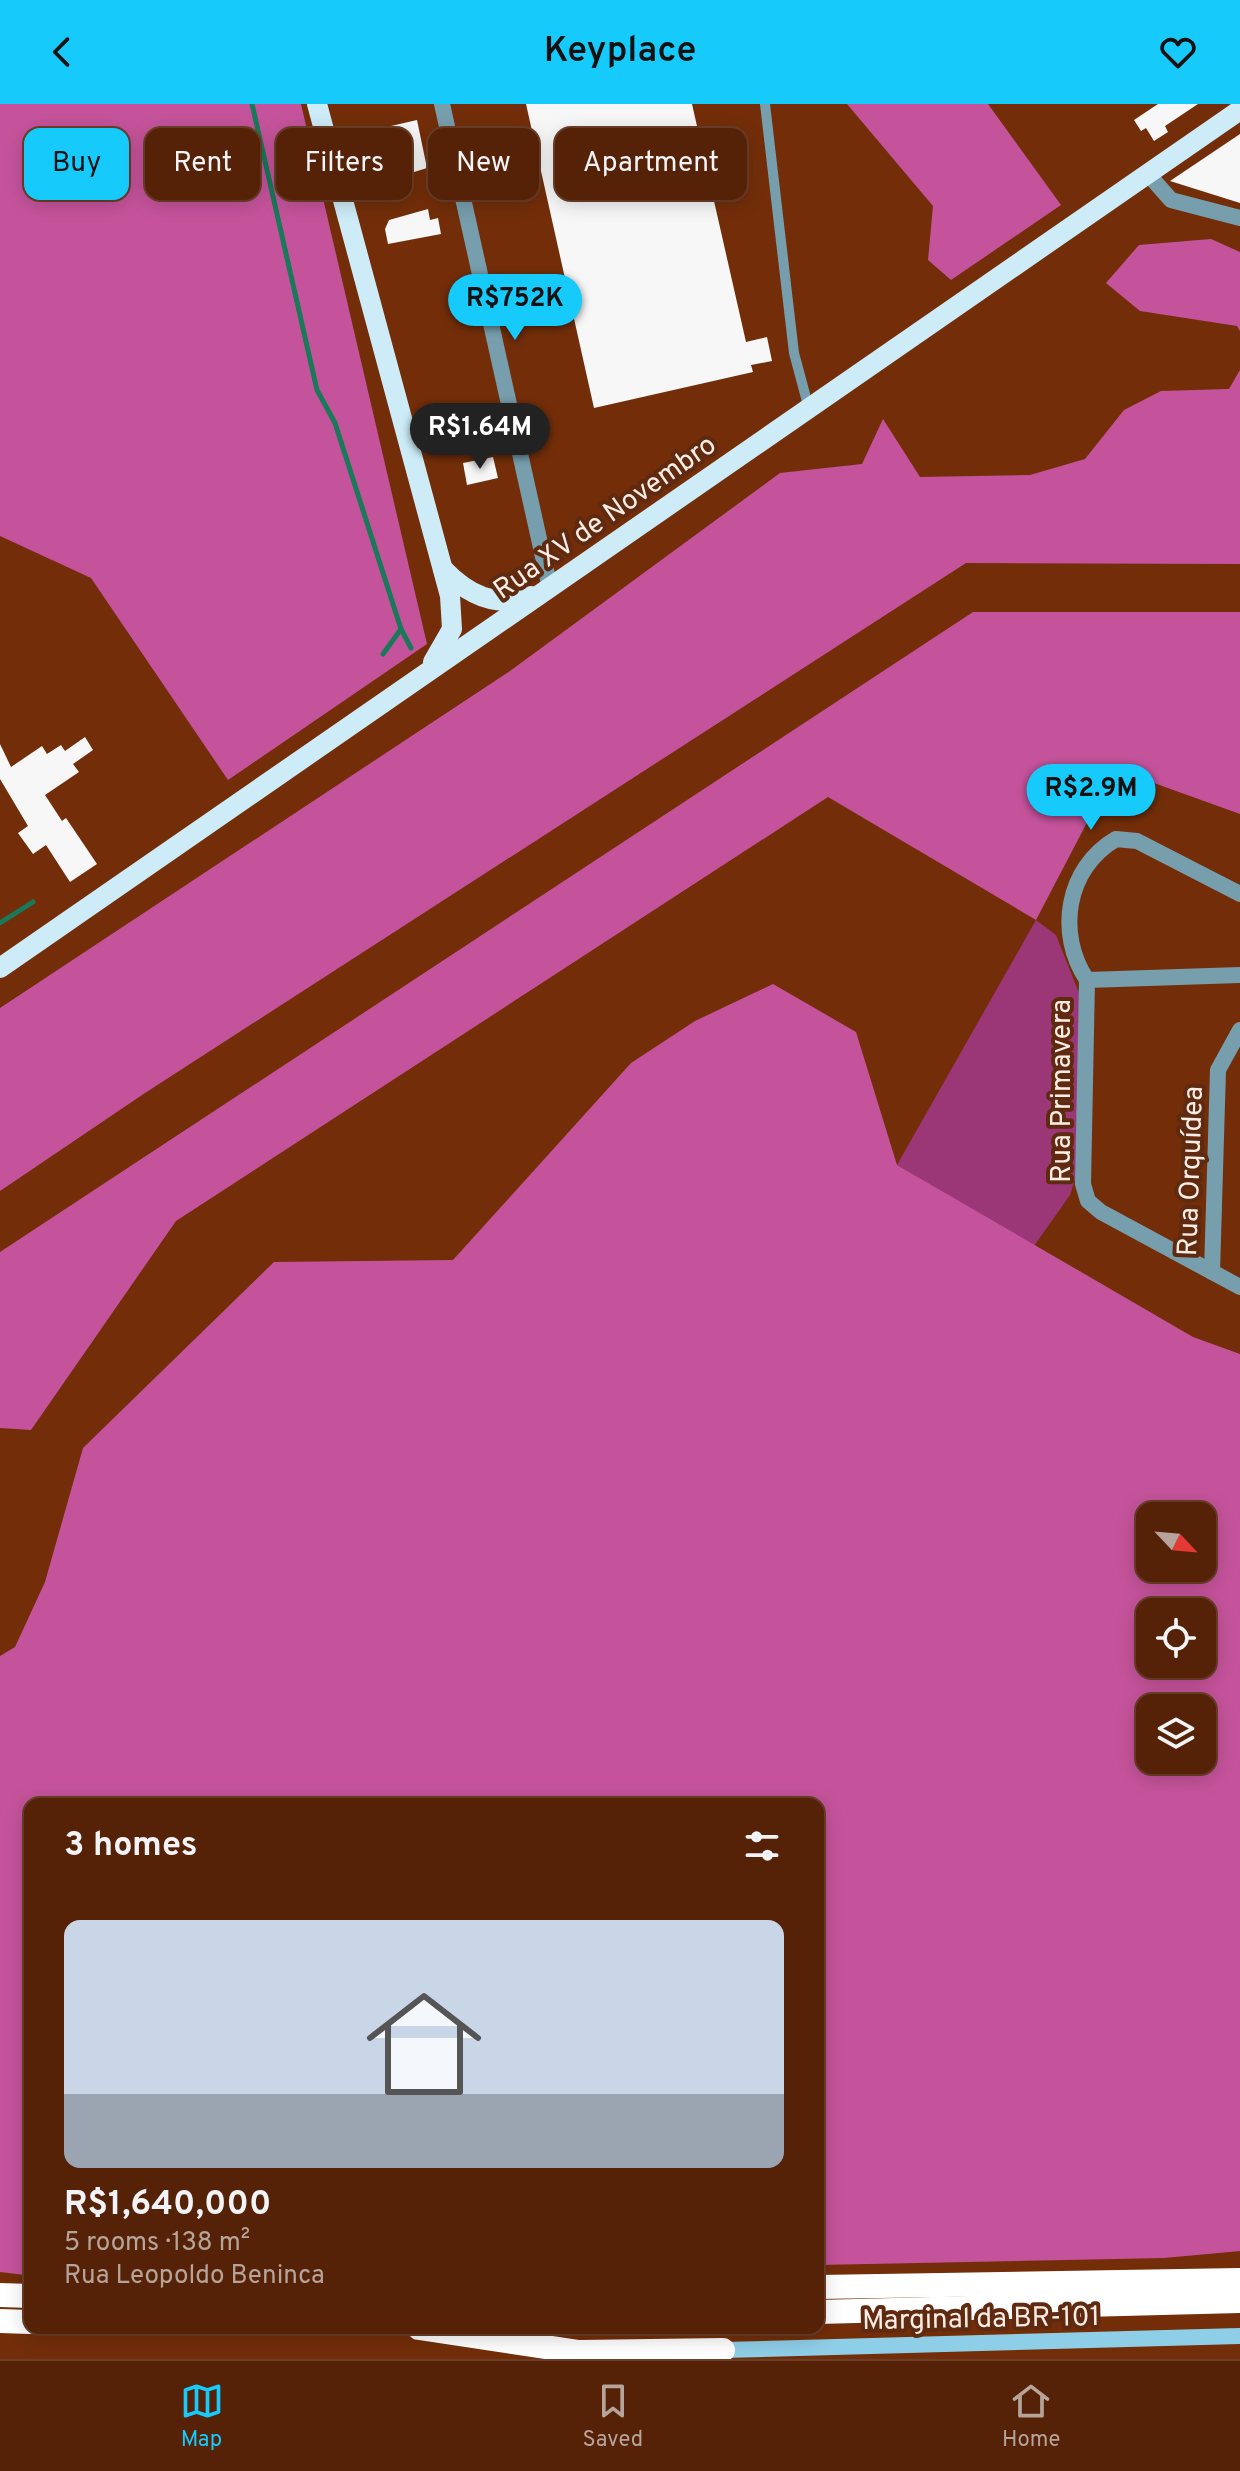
<!DOCTYPE html>
<html lang="en">
<head>
<meta charset="utf-8">
<style>
  :root { --surface:#562207; --page:#5c2a11; --text:#f1f3f6; --muted:#b6a49b; --line:#6c3f28; --accent:#16cafb }
  body { margin:0; font-family:Overpass,sans-serif; background:var(--page); color:var(--text); height:100vh; display:flex; flex-direction:column; font-size:30px; white-space:nowrap }
  * { box-sizing:border-box; margin:0 }
  p { font-size:26px; color:var(--muted) }
  .icon { flex:none; width:44px; height:44px; fill:none; stroke:currentColor; stroke-width:2; stroke-linecap:round; stroke-linejoin:round }
  .map { position:relative; flex:1; overflow:hidden }
  .sheet { position:absolute; left:24px; top:1694px; width:800px; height:536px; display:flex; flex-direction:column; background:var(--surface); border-radius:16px; box-shadow:0 4px 20px #0003,0 0 0 2px var(--line) }
  .sheet>* { flex:none }
  .banner { position:absolute; left:24px; top:24px; width:800px; height:72px; display:flex; gap:16px }
  .needle { width:52px; rotate:116deg }
  .buttons { position:absolute; left:1136px; top:1398px; display:grid; gap:16px }
  .buttons a { display:grid; place-items:center; width:80px; height:80px; border-radius:16px; background:var(--surface); box-shadow:0 4px 20px #0003,0 0 0 2px var(--line); font-size:40px }
  .price { position:absolute; translate:-50% -68px; padding:0 18px; border-radius:28px; background:var(--accent); color:#111; font-size:26px; line-height:52px; filter:drop-shadow(0 2px 4px #0008) }
  .price::after { content:''; position:absolute; left:50%; top:48px; width:24px; height:18px; margin-left:-12px; background:inherit; clip-path:polygon(0 0,100% 0,50% 100%) }
  .price.current { background:#222; color:#fff }
  ul { padding:0; list-style:none }
  li { display:grid; align-content:center; gap:16px; height:424px; padding:0 40px }
  li+li { border-top:2px solid var(--line) }
  li span { display:grid; place-items:center; height:248px; border-radius:16px; color:#555 }
  li>.icon { margin-inline-start:auto }
  span .icon { width:144px; height:144px; fill:#fffc; stroke-width:1 }
  li b { font-size:34px }
  h2 { display:flex; justify-content:space-between; align-items:center; height:96px; padding:0 40px; font-size:34px }
  .pill { padding:0 28px; border-radius:16px; background:var(--surface); box-shadow:0 4px 20px #0003,0 0 0 2px var(--line); font-size:28px; line-height:72px }
  .pill.current { background:var(--accent); color:#111 }
  header { display:flex; justify-content:space-between; align-items:center; height:104px; padding:0 40px; background:var(--accent); color:#111; font-size:36px; font-weight:600 }
  .menu { display:flex; justify-content:space-around; align-items:center; height:112px; border-top:2px solid var(--line); background:var(--surface); font-size:22px; color:var(--muted) }
  .menu a { display:grid; justify-items:center; gap:4px }
  .menu .current { color:var(--accent) }
  .map>svg:first-child { display:block }
  .green { fill:#9b3677 }
  .forest { fill:#c5539b; fill-rule:evenodd }
  .lines { fill:none; stroke-linecap:round; stroke-linejoin:round }
  .stream { stroke:#197958; stroke-width:5 }
  .building { fill:#f7f7f7 }
  .service { stroke:#779ead; stroke-width:10 }
  .minor { stroke:#779ead; stroke-width:16 }
  .secondary { stroke:#8fcee7; stroke-width:16 }
  .primary { stroke:#cdecf8; stroke-width:20 }
  .motorway { stroke:#fff; stroke-width:24 }
  .labels { text-anchor:middle; stroke-width:8; stroke-linejoin:round; paint-order:stroke }
  .street-label { font-size:28px; fill:#feede5; stroke:#5f2a10 }
</style>
</head>
<body>
<header><svg class="icon" aria-label="back" viewBox="0 0 24 24"><path d="M15 5l-7 7 7 7"/></svg>Keyplace<svg class="icon" aria-label="heart" viewBox="0 0 24 24"><path d="M12 20l-8-8c-3-5 5-10 8-4 3-6 11-1 8 4z"/></svg></header>
<div class="map">
<svg width="1240" height="2255" viewBox="0 0 1240 2255">
  <rect width="100%" height="100%" fill="#732e09"/>
  <path class="green" d="M1036 816 1056 831 1079 889 1076 1072 1070 1091 1034 1142 897 1061Z"/>
  <g class="forest">
    <path d="M0 0H301L427 540 228 676 91 474 0 432Z"/>
    <path d="M847 0H988L1061 101 951 176 928 156 933 102Z"/>
    <path d="M1211 135 1240 148V227L1237 222 1140 207 1106 179 1139 141Z"/>
    <path d="M1240 266V460L966 459 145 989 0 1087V904L510 567 780 369 862 360 883 315 920 373 1030 371 1085 355 1124 306 1161 287 1229 285Z"/>
    <path d="M973 508H1240V710L1115 665 1036 816 828 693 176 1117 31 1326 0 1324V1148Z"/>
    <path d="M773 880 856 928 897 1061 1193 1233 1240 1250V2147L1164 2154 818 2161V1700H30V2167L25 2171 0 2168V1552L15 1543 45 1478 83 1344 274 1158 453 1156 631 959 695 917ZM1150 1412H1202V1464H1150ZM1150 1508H1202V1560H1150ZM1202 1604V1656H1150V1604Z"/>
  </g>
  <g class="lines">
    <g class="stream">
      <path d="M252 0 317 286 335 319 401 525 411 544"/>
      <path d="M383 550 401 525"/>
      <path d="M0 819 33 798"/>
    </g>
  </g>
  <g class="building">
    <path d="M526 0H692L746 238 767 233 772 257 751 261 753 268 594 304Z"/>
    <path d="M1158 0H1198L1165 22 1168 28 1154 37 1146 24 1141 27 1134 16Z"/>
    <path d="M417 16 427 64 411 69 405 45 397 46 391 22Z"/>
    <path d="M1240 30V99L1170 77Z"/>
    <path d="M428 105 430 116 438 114 441 130 388 140 385 125 389 116Z"/>
    <path d="M493 353 498 374 467 381 463 359Z"/>
    <path d="M85 633 93 646 73 660 79 668 45 691 62 717 66 714 97 760 70 778 46 741 33 750 18 729 28 722 0 675V640L11 663 42 642 47 650 61 641 65 647Z"/>
  </g>
  <g class="lines">
    <path class="service" d="M765 0 794 249 809 305"/>
    <g class="minor">
      <path d="M442 0 550 484"/>
      <path d="M1148 70 1171 96 1240 114"/>
      <path d="M1087 876 1083 1080 1088 1097 1101 1108 1240 1183"/>
      <path d="M1087 876C1056 830 1066 764 1116 735L1137 737 1240 790"/>
      <path d="M1087 876 1240 871"/>
      <path d="M1212 1168 1218 966 1240 926"/>
    </g>
    <path class="secondary" d="M723 2246 1240 2232"/>
    <g class="primary">
      <path d="M317 0 450 492 452 525 433 558"/>
      <path d="M443 465C467 490 495 505 531 492"/>
      <path d="M0 864 1240 6"/>
    </g>
    <g class="motorway">
      <path d="M818 2183 1240 2176"/>
      <path d="M0 2191 30 2192"/>
      <path d="M818 2208 1240 2197"/>
      <path d="M0 2217 30 2218"/>
      <path d="M419 2224 579 2248 723 2246"/>
    </g>
  </g>
  <g class="labels">
    <g class="street-label">
      <text transform="translate(604 412) rotate(-35)" y="10">Rua XV de Novembro</text>
      <text transform="translate(1060 987) rotate(-90)" y="10">Rua Primavera</text>
      <text transform="translate(1189 1067) rotate(-88)" y="10">Rua Orquídea</text>
      <text transform="translate(981 2213) rotate(-1)" y="10">Marginal da BR-101</text>
    </g>
  </g>
</svg>
<div class="buttons">
<a><svg class="needle" viewBox="-14 -14 28 28"><path d="M0-13l5 13h-10z" fill="#e53935"/><path d="M0 13l5-13h-10z" fill="#b6a49b"/></svg></a>
<a><svg class="icon" aria-label="locate" viewBox="0 0 24 24"><circle cx="12" cy="12" r="6"/><path d="M12 2v4M12 18v4M2 12h4M18 12h4"/></svg></a>
<a><svg class="icon" aria-label="layers" viewBox="0 0 24 24"><path d="M12 4l9 5-9 5-9-5zM3 14l9 5 9-5"/></svg></a>
</div>
<b class="price" style="left:515px;top:238px">R$752K</b>
<b class="price current" style="left:480px;top:367px">R$1.64M</b>
<b class="price" style="left:1091px;top:728px">R$2.9M</b>
<div class="banner">
<a class="pill current">Buy</a>
<a class="pill">Rent</a>
<a class="pill">Filters</a>
<a class="pill">New</a>
<a class="pill">Apartment</a>
</div>
<section class="sheet">
<h2>3 homes<svg class="icon" aria-label="filters" viewBox="0 0 24 24"><path d="M4 7h16M4 17h16"/><circle cx="9" cy="7" r="2"/><circle cx="15" cy="17" r="2"/></svg></h2>
<ul>
<li><span style="background:linear-gradient(#c9d6e8 70%,#9aa5b1 0)"><svg class="icon" aria-label="home" viewBox="0 0 24 24"><path d="M3 11l9-7 9 7M6 9v11h12V9"/></svg></span><div><b>R$1,640,000</b><p>5 rooms · 138 m²</p><p>Rua Leopoldo Beninca</p></div></li>
</ul>
</section>
</div>
<nav class="menu">
<a class="current"><svg class="icon" aria-label="map" viewBox="0 0 24 24"><path d="M3 6l6-2 6 2 6-2v14l-6 2-6-2-6 2zM9 4v14M15 6v14"/></svg>Map</a>
<a><svg class="icon" aria-label="saved" viewBox="0 0 24 24"><path d="M7 4h10v16l-5-4-5 4z"/></svg>Saved</a>
<a><svg class="icon" aria-label="home" viewBox="0 0 24 24"><path d="M3 11l9-7 9 7M6 9v11h12V9"/></svg>Home</a>
</nav>
</body>
</html>
